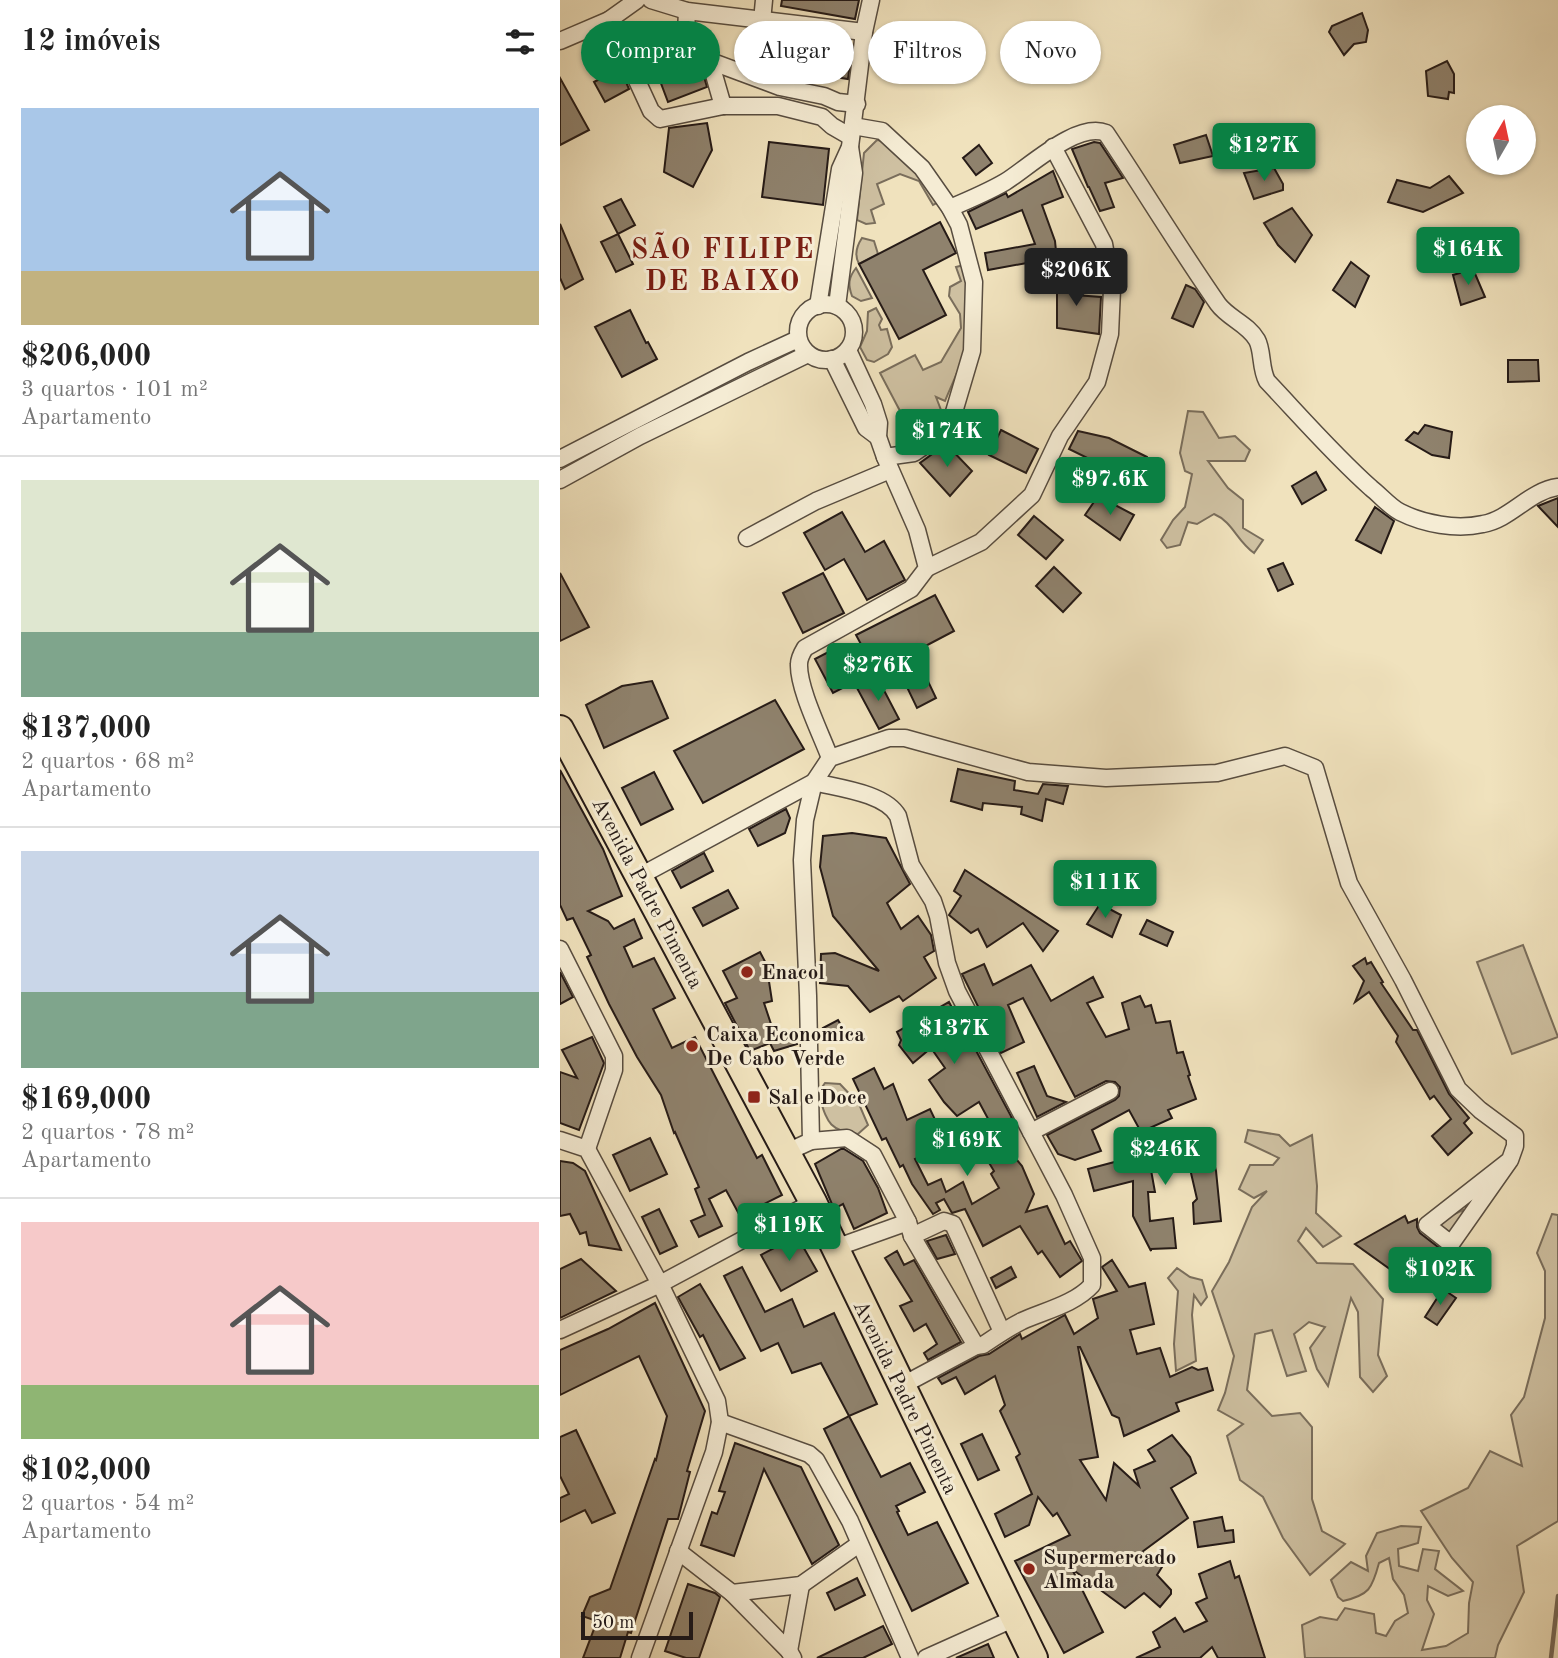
<!DOCTYPE html>
<html lang="pt">
<head>
<meta charset="utf-8">
<style>
  :root { --surface:#fff; --page:#f2f2f2; --text:#222; --muted:#767676; --line:#e0e0e0; --accent:#0b8043 }
  body { margin:0; font-family:"Old Standard TT",serif; background:var(--page); color:var(--text); height:100vh; display:flex; flex-direction:column; font-size:26px; white-space:nowrap }
  * { box-sizing:border-box; margin:0 }
  p { font-size:23px; color:var(--muted) }
  .icon { flex:none; width:38px; height:38px; fill:none; stroke:currentColor; stroke-width:2; stroke-linecap:round; stroke-linejoin:round }
  .map { position:relative; flex:1; overflow:hidden }
  .panel { display:flex; flex-direction:column; background:var(--surface); width:560px }
  .panel>* { flex:none }
  .top-card { position:absolute; left:21px; top:21px; width:665px; height:63px; display:flex; gap:14px }
  .needle { width:46px; rotate:9deg }
  .buttons { position:absolute; left:906px; top:105px; display:grid; gap:14px }
  .buttons a { display:grid; place-items:center; width:70px; height:70px; border-radius:50%; background:var(--surface); box-shadow:0 2px 5px #0004; font-size:35px }
  .scale { position:absolute; left:21px; bottom:18px; width:112px; box-sizing:border-box; padding-left:7px; border:4px solid #261b17; border-top:0; font-size:19px; line-height:24px; white-space:nowrap; color:#261b17; -webkit-text-stroke:5px #f5ecd4; paint-order:stroke }
  .price { position:absolute; translate:-50% -60px; padding:0 16px; border-radius:7px; background:var(--accent); color:#fff; font-size:23px; line-height:46px; filter:drop-shadow(0 2px 4px #0008) }
  .price::after { content:''; position:absolute; left:50%; top:42px; width:21px; height:16px; margin-left:-10px; background:inherit; clip-path:polygon(0 0,100% 0,50% 100%) }
  .price.active { background:#222; color:#fff }
  ul { padding:0; list-style:none }
  li { display:grid; align-content:center; gap:14px; height:371px; padding:0 21px }
  li+li { border-top:2px solid var(--line) }
  li span { display:grid; place-items:center; height:217px; border-radius:0px; color:#555 }
  li>.icon { margin-inline-start:auto }
  span .icon { width:126px; height:126px; fill:#fffc; stroke-width:1 }
  li b { font-size:30px }
  h2 { display:flex; justify-content:space-between; align-items:center; height:84px; padding:0 21px; font-size:30px }
  .pill { padding:0 24px; border-radius:32px; background:var(--surface); box-shadow:0 2px 5px #0004; font-size:24px; line-height:63px }
  .pill.active { background:var(--accent); color:#fff }
  main { display:flex; flex:1; min-height:0 }
  .map>svg:first-child { display:block }
  .green { fill:#cec0a1; stroke:#7a6e5c; stroke-width:2 }
  .lines { fill:none; stroke-linecap:round; stroke-linejoin:round }
  .stream { stroke:#766a59; stroke-width:4.5 }
  .building { fill:#8f826d; stroke:#261b17; stroke-width:2 }
  .minor-casing { stroke:#584d40; stroke-width:19 }
  .primary-casing { stroke:#261b17; stroke-width:30 }
  .minor { stroke:#f5ecd4; stroke-width:16 }
  .primary { stroke:#f0e2bd; stroke-width:26 }
  .poi-dot { fill:#8f2418; stroke:#f5ecd4; stroke-width:2.5 }
  .labels { text-anchor:middle; stroke-width:6; stroke-linejoin:round; paint-order:stroke }
  .street-label { font-size:21px; fill:#261b17; stroke:#f5ecd4 }
  .poi-label { font-size:21px; font-weight:bold; fill:#261b17; stroke:#f5ecd4; text-anchor:start }
  .district-label { font-size:28px; font-weight:bold; letter-spacing:2px; fill:#7a1f14; stroke:#f5ecd4 }
</style>
</head>
<body>
<main>
<section class="panel">
<h2>12 imóveis<svg class="icon" aria-label="filters" viewBox="0 0 24 24"><path d="M4 7h16M4 17h16"/><circle cx="9" cy="7" r="2"/><circle cx="15" cy="17" r="2"/></svg></h2>
<ul>
<li><span style="background:linear-gradient(#a9c7e8 75%,#c2b280 0)"><svg class="icon" aria-label="home" viewBox="0 0 24 24"><path d="M3 11l9-7 9 7M6 9v11h12V9"/></svg></span><div><b>$206,000</b><p>3 quartos · 101 m²</p><p>Apartamento</p></div></li>
<li><span style="background:linear-gradient(#dfe7d0 70%,#7fa58c 0)"><svg class="icon" aria-label="home" viewBox="0 0 24 24"><path d="M3 11l9-7 9 7M6 9v11h12V9"/></svg></span><div><b>$137,000</b><p>2 quartos · 68 m²</p><p>Apartamento</p></div></li>
<li><span style="background:linear-gradient(#c9d6e8 65%,#7fa58c 0)"><svg class="icon" aria-label="home" viewBox="0 0 24 24"><path d="M3 11l9-7 9 7M6 9v11h12V9"/></svg></span><div><b>$169,000</b><p>2 quartos · 78 m²</p><p>Apartamento</p></div></li>
<li><span style="background:linear-gradient(#f6c9c9 75%,#8fb573 0)"><svg class="icon" aria-label="home" viewBox="0 0 24 24"><path d="M3 11l9-7 9 7M6 9v11h12V9"/></svg></span><div><b>$102,000</b><p>2 quartos · 54 m²</p><p>Apartamento</p></div></li>
</ul>
</section>
<div class="map">
<svg width="998" height="1658" viewBox="0 0 998 1658">
  <rect width="100%" height="100%" fill="#f0e2bd"/>
  <filter id="stains"><feTurbulence type="fractalNoise" baseFrequency=".00286" numOctaves="4"/><feColorMatrix values="0 0 0 0 .2 0 0 0 0 .09 0 0 0 0 .02 0 0 0 .5 -.17"/></filter>
  <radialGradient id="worn" r=".72"><stop offset=".6" stop-color="#630" stop-opacity="0"/><stop offset="1" stop-color="#630" stop-opacity=".3"/></radialGradient>
  <g class="green">
    <path d="M317 140C339 141 367 185 379 202L373 205 359 181 340 174 317 184 324 204 311 210 315 223 306 224 297 220 304 153Z"/>
    <path d="M302 238 314 241 318 254 299 264C294 255 296 247 302 238Z"/>
    <path d="M404 265C409 287 411 315 408 338 405 359 393 381 385 401L376 397 381 410 349 428 320 373 355 355 363 370 381 362 401 328 400 314 389 296 390 287 401 281 396 267Z"/>
    <path d="M296 268 312 298 301 301 292 296C288 285 288 278 296 268Z"/>
    <path d="M316 308 322 319 319 325 321 330 327 329 332 347 328 354 314 362 307 360 300 347 307 331 308 312Z"/>
    <path d="M628 411 643 412 659 438 675 436 690 450 685 461H648L668 488 683 500V528L703 540 694 553C676 540 673 522 654 514L637 524 628 522 620 545 607 548 601 540 613 520 625 507 632 474 625 471 620 453Z"/>
    <path d="M963 945 998 1037 952 1054 917 962Z"/>
    <path d="M265 1083 280 1084 299 1104 308 1125 298 1134C267 1131 267 1120 258 1093Z"/>
    <path d="M688 1130 719 1135 730 1146 752 1135 757 1186 756 1213 781 1236 763 1247 746 1228 738 1241 757 1263 793 1264 823 1299 818 1355 827 1376 813 1392 800 1377 798 1312 791 1298 768 1386 757 1369 750 1348 765 1327 749 1322 734 1334 746 1371 727 1376 712 1330 695 1334 687 1390 712 1416 740 1413 752 1427V1499L762 1531 785 1544 750 1575 723 1538 703 1497 680 1480 667 1436 683 1424 658 1410 665 1393 674 1356 652 1291 669 1262 692 1207 707 1191 694 1198 679 1189 690 1165H713L719 1158 685 1142Z"/>
    <path d="M903 1210 902 1220 892 1234 880 1225 888 1217Z"/>
    <path d="M992 1214 998 1215V1521L957 1546 964 1592 938 1645 935 1658H745L742 1625 760 1617 777 1620 785 1608 814 1614 816 1633 826 1636 835 1621 848 1613 844 1595 833 1579 829 1558 819 1563C812 1589 809 1595 783 1601L778 1597 771 1580 791 1562 808 1571 806 1556 817 1533 841 1526 861 1527 858 1543 838 1549 839 1566 858 1571 863 1549 879 1551 875 1569 903 1591 888 1596 868 1586 867 1600 874 1614 862 1650 886 1646 908 1633 909 1603 913 1582 892 1558 861 1511 908 1488 930 1451 962 1466 951 1415 964 1397 985 1318V1271L977 1253Z"/>
    <path d="M617 1268 630 1277 642 1280 647 1297 641 1305 634 1295 632 1315 636 1361 616 1371 614 1344 618 1291 608 1278Z"/>
  </g>
  <g class="lines">
    <path class="stream" d="M991 1658 998 1596"/>
  </g>
  <g class="building">
    <path d="M222 0H299L295 19 221 6Z"/>
    <path d="M802 13 808 30 806 42 794 44 784 55 769 32 772 26Z"/>
    <path d="M335 23 384 50 376 63 344 44 329 71 314 63Z"/>
    <path d="M191 29 243 36 242 42 292 47 288 79 186 63Z"/>
    <path d="M887 61 894 74V93L889 92 888 99 868 96 866 71Z"/>
    <path d="M137 63 142 70 147 87 108 102 99 78Z"/>
    <path d="M60 68 69 89 45 102 34 82Z"/>
    <path d="M0 78 29 130 0 145Z"/>
    <path d="M147 123 152 150 133 187 104 172 109 128Z"/>
    <path d="M646 135 653 156 620 163 614 145Z"/>
    <path d="M209 142 269 149 263 205 202 197Z"/>
    <path d="M534 142 540 143 563 178 545 183 554 207 540 211 529 187H528L512 149Z"/>
    <path d="M419 145 432 163 416 175 403 158Z"/>
    <path d="M714 168 723 184V190L694 199 684 173Z"/>
    <path d="M493 171 503 197 482 205 495 241 498 272 480 276 478 261 428 270 425 253 475 244 462 210 416 229 408 212 446 193 448 197Z"/>
    <path d="M889 176 903 193 863 212 828 202 837 180 870 188Z"/>
    <path d="M61 199 75 225 58 234 44 207Z"/>
    <path d="M732 208 752 235 735 262 718 245 704 223Z"/>
    <path d="M380 222 396 253 363 270 386 315 339 339 299 264Z"/>
    <path d="M0 224 23 279 5 289 0 278Z"/>
    <path d="M58 234 73 264 56 272 41 242Z"/>
    <path d="M791 262 809 276 795 307 773 290Z"/>
    <path d="M913 269 925 297 901 305 893 275Z"/>
    <path d="M514 274 515 295 541 297 539 334 497 328V276Z"/>
    <path d="M626 285 635 289 644 302 633 327 612 318Z"/>
    <path d="M70 310 86 343 88 342 97 359 62 377 35 327Z"/>
    <path d="M948 360H978L979 381 948 382Z"/>
    <path d="M865 425 892 432 889 458 872 455 846 440 854 432 858 434Z"/>
    <path d="M441 430 478 449 466 473 429 455Z"/>
    <path d="M518 431 549 438 587 457 592 484 586 494 546 467 509 449Z"/>
    <path d="M386 444 412 471 390 496 360 463Z"/>
    <path d="M756 472 766 490 742 504 732 486Z"/>
    <path d="M538 496 574 515 560 540 525 515Z"/>
    <path d="M998 498V527L978 506Z"/>
    <path d="M815 507 834 521 821 553 796 540Z"/>
    <path d="M282 512 305 552 324 541 345 580 307 600 284 559 265 570 244 533Z"/>
    <path d="M474 516 503 540 486 559 458 535Z"/>
    <path d="M723 563 733 584 718 591 708 569Z"/>
    <path d="M494 567 521 593 503 612 476 586Z"/>
    <path d="M0 573 29 627 0 641Z"/>
    <path d="M263 573 284 613 243 633 223 593Z"/>
    <path d="M375 595 394 631 354 652 376 698 357 708 335 662 316 672 296 635Z"/>
    <path d="M276 648 294 682 273 693 255 659Z"/>
    <path d="M317 677 339 719 319 729 297 688Z"/>
    <path d="M92 681 108 718 44 748 26 705 62 686Z"/>
    <path d="M215 700 244 749 143 803 114 751Z"/>
    <path d="M398 769 455 781 454 790 478 794 483 784 508 786 503 804 486 799 482 821 461 814 462 807 423 803 422 810 391 801Z"/>
    <path d="M0 770 43 849 62 896 28 911 48 921 54 929 74 919 82 938 64 947 73 967 94 958 115 998 93 1009 112 1048 135 1037 197 1158 202 1155 222 1195 180 1216 166 1190 149 1199 162 1226 139 1237 131 1221 145 1215 135 1189 139 1187 115 1132 114 1133 101 1095 77 1057 49 1004 27 957 31 955 13 918 7 920 0 905Z"/>
    <path d="M94 772 113 809 81 825 62 788Z"/>
    <path d="M226 809 230 818 225 833 198 846 189 829Z"/>
    <path d="M292 833 326 838 350 884 327 903 341 929 358 916 371 935 374 951 364 957 376 978 343 1001 339 996 310 1012 288 986 260 983 261 954 275 953 319 971 273 916 260 867 263 836Z"/>
    <path d="M144 853 153 871 121 888 112 871Z"/>
    <path d="M405 870 498 931 483 951 463 923 427 947 418 929 411 933 389 915 401 896 394 891Z"/>
    <path d="M553 874 581 876 570 895 550 888Z"/>
    <path d="M168 890 178 908 143 926 133 908Z"/>
    <path d="M540 904 561 915 552 937 527 924Z"/>
    <path d="M587 920 613 932 607 946 580 934Z"/>
    <path d="M200 952 211 973 208 975 212 1001 204 1003 215 1036 234 1030 237 1044 214 1051 210 1043 190 1051 165 1003 177 998 163 971Z"/>
    <path d="M805 958 807 964 811 962 823 982 821 983 853 1030H857L889 1094 909 1118 904 1123 912 1133 888 1155 872 1136 891 1119 874 1096 870 1099 836 1042 838 1036 809 992 795 1002 804 981 793 966Z"/>
    <path d="M424 964 433 985 471 965 491 1001 533 977 543 997 527 1003 546 1037 569 1029 562 1003 580 996 585 1007 591 1005 596 1023 610 1021 617 1053 623 1052 630 1075 628 1076 636 1099 608 1110 612 1118 581 1132 569 1110 532 1130 541 1151 515 1160 498 1154 487 1135 555 1100 559 1096 560 1087 555 1082 546 1081 515 1097 463 998 448 1005 464 1042 441 1053 402 974Z"/>
    <path d="M0 972 13 997 0 1004Z"/>
    <path d="M389 1002 399 1021 389 1026 401 1048 412 1043 452 1118 433 1128 419 1102 397 1116 384 1102 369 1080 385 1068 371 1048 353 1063 339 1045 341 1040 337 1032Z"/>
    <path d="M278 1020 286 1034 270 1042 263 1028Z"/>
    <path d="M32 1037 44 1063 19 1130 0 1123V1072L17 1078 2 1050Z"/>
    <path d="M474 1066 487 1096 506 1102 477 1117 457 1073Z"/>
    <path d="M314 1068 324 1089 333 1084 347 1120 370 1109 379 1128 365 1135 373 1151 355 1159 368 1185 381 1179 386 1192 403 1182 412 1204 439 1188 431 1174 434 1171 419 1146 436 1135 462 1166 474 1194 466 1212 487 1206 505 1244 510 1241 522 1261 500 1277 482 1251 478 1254 460 1226 423 1246 405 1209 392 1213 384 1199 376 1203 380 1210 373 1214 352 1184 343 1165 340 1167 326 1138 322 1140 293 1079Z"/>
    <path d="M649 1137 656 1171 661 1221 634 1224 633 1203 637 1199 628 1160 591 1170 595 1192H588L590 1221 613 1218 616 1248 591 1249V1251L573 1216V1181L534 1191 528 1169Z"/>
    <path d="M90 1138 107 1174 70 1191 53 1155Z"/>
    <path d="M281 1149H284L303 1161 318 1188 327 1213 294 1229 283 1204 274 1209 255 1164Z"/>
    <path d="M0 1161 13 1163 25 1171 61 1250 29 1245 26 1232 20 1234 10 1214 0 1216Z"/>
    <path d="M99 1209 117 1246 100 1254 82 1217Z"/>
    <path d="M845 1216 848 1223 857 1219V1227L860 1233 878 1247 852 1285 795 1244Z"/>
    <path d="M386 1235 395 1254 377 1259 367 1241Z"/>
    <path d="M237 1236 257 1271 221 1291 201 1255Z"/>
    <path d="M337 1251 344 1265 354 1260 401 1342 368 1360 364 1353 377 1344 366 1324 354 1331 340 1306 352 1301 325 1258Z"/>
    <path d="M21 1259 56 1291 0 1318V1269Z"/>
    <path d="M552 1260 569 1287 585 1283 594 1324 570 1330 577 1354 600 1348 610 1377 632 1367 638 1370 647 1368 653 1390 616 1403 619 1411 564 1436 559 1418 552 1415 520 1347H518L538 1457 520 1460 546 1500 554 1463 579 1486 574 1470 595 1461 588 1450 612 1435 630 1457 636 1473 611 1488 628 1518 582 1552 602 1567 597 1575 611 1590V1594L600 1607 584 1593 565 1608 512 1569 543 1632 504 1653 455 1561 510 1535 497 1513 493 1516 478 1497 469 1525 445 1537 435 1514 472 1494 456 1457 460 1454 440 1411 445 1405 435 1376 405 1394 396 1377 382 1384 378 1378 419 1356 429 1354 460 1334 462 1339 505 1315 514 1334 538 1318 533 1299 557 1291 542 1267Z"/>
    <path d="M182 1267 205 1312 232 1299 244 1327 274 1313 317 1404 289 1416 261 1363 232 1373 218 1343 201 1351 164 1276Z"/>
    <path d="M451 1267 456 1277 436 1288 431 1278Z"/>
    <path d="M140 1284 185 1358 160 1370 143 1335 140 1337 118 1297Z"/>
    <path d="M883 1289 896 1298 877 1325 865 1317Z"/>
    <path d="M95 1303 145 1411 127 1471 130 1472 118 1519H108L71 1633 68 1632 60 1658H23L37 1621 22 1616 30 1597 50 1589 95 1459 96 1460 107 1416 79 1356 0 1395V1350L48 1329Z"/>
    <path d="M289 1416 321 1477 350 1463 365 1492 336 1506 339 1511 337 1512 348 1535 377 1522 408 1583 352 1611 264 1429Z"/>
    <path d="M16 1430 55 1513 32 1523 25 1510 0 1522V1498L9 1494 0 1476V1437Z"/>
    <path d="M422 1434 439 1470 418 1480 401 1444Z"/>
    <path d="M175 1443 241 1467 279 1545 252 1564 204 1469 174 1556 141 1545 152 1512 157 1514 165 1492 159 1491Z"/>
    <path d="M662 1517 665 1531 673 1530 674 1542 638 1547 634 1522Z"/>
    <path d="M670 1561 675 1578 679 1576 705 1658H658L652 1647 640 1658H576L600 1647 593 1632 615 1618 624 1632 647 1621 636 1603 647 1598 639 1574Z"/>
    <path d="M297 1578 305 1595 275 1610 267 1593Z"/>
    <path d="M128 1584 155 1593 160 1597 139 1658H126L105 1651Z"/>
    <path d="M323 1626 332 1644 303 1658H257Z"/>
    <path d="M428 1644 434 1658H396Z"/>
  </g>
  <g class="lines">
    <g class="minor-casing">
      <g id="minor">
        <path d="M91 0 127 11 304 32"/>
        <path d="M127 11 126 33 131 45 150 61 220 87 264 96 278 102 297 104"/>
        <path d="M49 20 91 111 100 119 163 106H218L262 117 272 126 291 137"/>
        <path d="M202 21 204 0"/>
        <path d="M0 41 49 20 77 0"/>
        <path d="M150 61 163 106"/>
        <path d="M390 208C409 200 428 192 445 182 468 168 517 121 546 133 584 190 619 248 658 304 668 318 688 324 697 340 703 351 700 368 707 381 741 417 774 455 811 488 820 495 830 507 840 512 864 524 896 530 923 524 951 519 969 491 998 487"/>
        <circle cx="266" cy="332" r="28"/>
        <path d="M258 306 280 169 290 147 304 32 311 0"/>
        <path d="M277 306 294 173 290 147"/>
        <path d="M288 350 313 404 319 423 318 437 325 457 354 453 389 429 412 351 414 282 399 225 390 208 362 168 322 131 293 126"/>
        <path d="M272 359 306 428 318 437"/>
        <path d="M0 459 188 362 238 339"/>
        <path d="M0 480 80 436 248 354"/>
        <path d="M187 538 256 501 330 470"/>
        <path d="M367 568 421 542 472 495 500 436 537 382 550 334 552 289 544 244 493 147"/>
        <path d="M270 758C261 734 238 688 239 664 239 658 242 653 245 648L351 589 367 568 357 530 325 457"/>
        <path d="M80 876 254 782C278 788 325 793 338 816L351 865 373 901 378 916 387 963 397 991 504 1195 532 1258V1285C515 1304 484 1311 462 1321 448 1328 435 1337 423 1345L416 1346 352 1236 348 1222 275 1248"/>
        <path d="M0 949 54 1056V1070L27 1149"/>
        <path d="M471 1132 550 1091"/>
        <path d="M0 1140 27 1149 100 1284 157 1401 160 1422 154 1452 80 1658"/>
        <path d="M251 1141 287 1138 313 1155 348 1222"/>
        <path d="M225 1153 251 1141 248 996 242 860 245 820 254 782 270 758 329 738H345L468 772 546 778 657 773 725 756 755 768 789 883 843 980 898 1089 920 1110 955 1136V1146L950 1160 867 1225 891 1244 950 1160"/>
        <path d="M352 1236 384 1221 393 1224 442 1332"/>
        <path d="M0 1330 100 1284 253 1202"/>
        <path d="M341 1386 416 1346"/>
        <path d="M160 1422 249 1454 256 1460 290 1521 350 1658"/>
        <path d="M118 1551 172 1593 229 1651 233 1658"/>
        <path d="M172 1593 241 1585 299 1544"/>
        <path d="M229 1651 241 1585"/>
        <path d="M366 1658 453 1619"/>
      </g>
    </g>
    <g class="primary-casing">
      <path id="primary" d="M0 729 253 1202 474 1658"/>
    </g>
    <use href="#minor" class="minor"/>
    <use href="#primary" class="primary"/>
  </g>
  <g class="poi-dot">
    <circle cx="187" cy="972" r="7"/>
    <circle cx="132" cy="1046" r="7"/>
    <rect x="187" y="1090" width="14" height="14" rx="3.5"/>
    <circle cx="469" cy="1569" r="7"/>
  </g>
  <g class="labels">
    <g class="street-label">
      <text transform="translate(88 893) rotate(62)" y="7">Avenida Padre Pimenta</text>
      <text transform="translate(346 1397) rotate(64)" y="7">Avenida Padre Pimenta</text>
    </g>
    <g class="poi-label">
      <text x="201" y="979">Enacol</text>
      <text x="146" y="1041">Caixa Economica<tspan x="146" dy="24">De Cabo Verde</tspan></text>
      <text x="208" y="1104">Sal e Doce</text>
      <text x="483" y="1564">Supermercado<tspan x="483" dy="24">Almada</tspan></text>
    </g>
    <g class="district-label">
      <text x="163" y="258">SÃO FILIPE<tspan x="163" dy="32">DE BAIXO</tspan></text>
    </g>
  </g>
  <rect width="100%" height="100%" filter="url(#stains)"/>
  <rect width="100%" height="100%" fill="url(#worn)"/>
</svg>
<div class="buttons">
<a><svg class="needle" viewBox="-14 -14 28 28"><path d="M0-13l5 13h-10z" fill="#e53935"/><path d="M0 13l5-13h-10z" fill="#767676"/></svg></a>
</div>
<div class="scale">50 m</div>
<b class="price" style="left:704px;top:183px">$127K</b>
<b class="price" style="left:908px;top:287px">$164K</b>
<b class="price active" style="left:516px;top:308px">$206K</b>
<b class="price" style="left:387px;top:469px">$174K</b>
<b class="price" style="left:550px;top:517px">$97.6K</b>
<b class="price" style="left:318px;top:703px">$276K</b>
<b class="price" style="left:545px;top:920px">$111K</b>
<b class="price" style="left:394px;top:1066px">$137K</b>
<b class="price" style="left:407px;top:1178px">$169K</b>
<b class="price" style="left:605px;top:1187px">$246K</b>
<b class="price" style="left:229px;top:1263px">$119K</b>
<b class="price" style="left:880px;top:1307px">$102K</b>
<div class="top-card">
<a class="pill active">Comprar</a>
<a class="pill">Alugar</a>
<a class="pill">Filtros</a>
<a class="pill">Novo</a>
</div>
</div>
</main>
</body>
</html>
